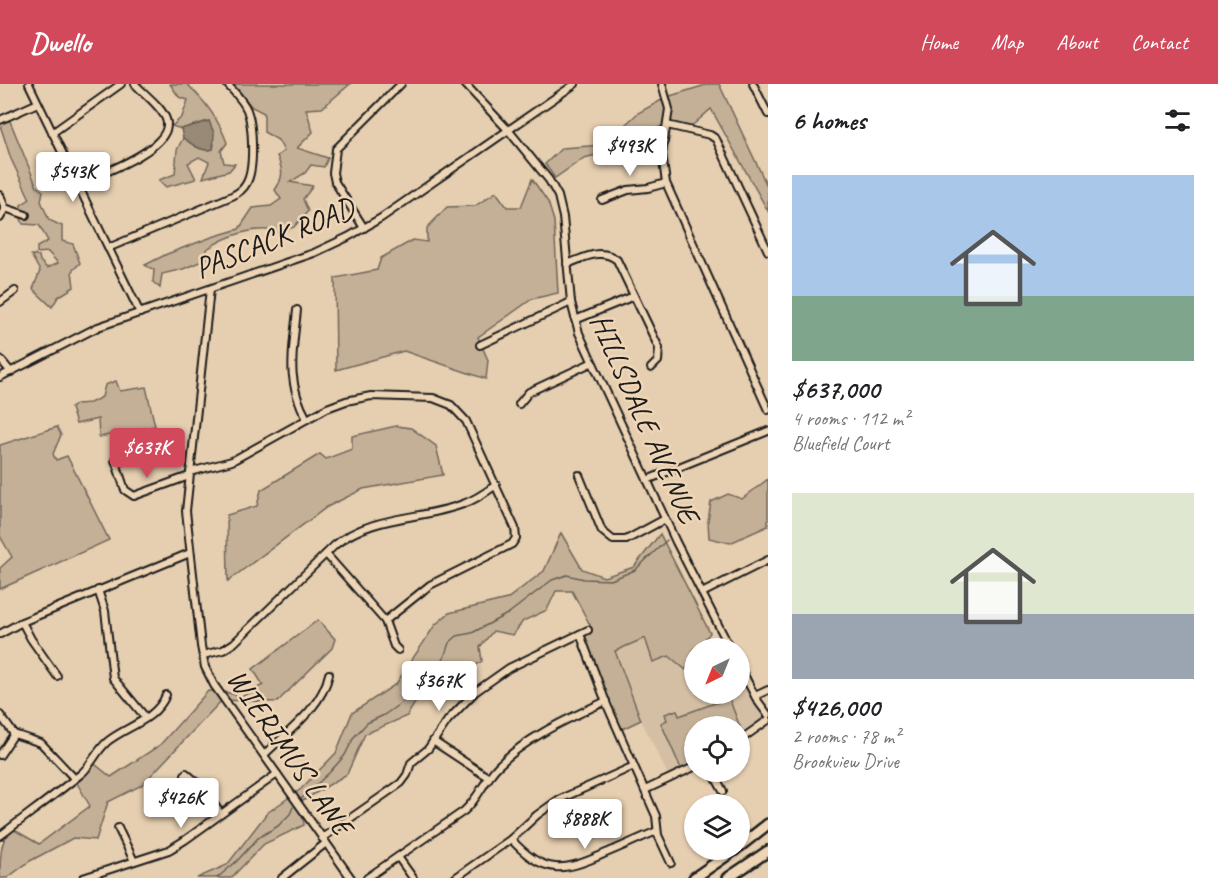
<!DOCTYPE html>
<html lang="en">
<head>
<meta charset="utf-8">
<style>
  :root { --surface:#fff; --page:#f2f2f2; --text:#202124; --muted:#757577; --accent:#d1495b }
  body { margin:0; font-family:Caveat,sans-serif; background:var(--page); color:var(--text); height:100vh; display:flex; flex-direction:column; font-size:22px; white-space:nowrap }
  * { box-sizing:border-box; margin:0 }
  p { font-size:20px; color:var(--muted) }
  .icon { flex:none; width:33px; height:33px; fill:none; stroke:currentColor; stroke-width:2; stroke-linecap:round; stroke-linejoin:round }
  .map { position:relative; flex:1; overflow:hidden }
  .sheet { display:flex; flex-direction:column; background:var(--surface); width:450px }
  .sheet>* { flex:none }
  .needle { width:39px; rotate:223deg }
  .controls { position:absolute; left:684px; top:554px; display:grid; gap:12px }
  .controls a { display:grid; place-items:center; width:66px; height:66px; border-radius:50%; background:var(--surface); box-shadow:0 2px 4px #0004; font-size:30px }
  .price { position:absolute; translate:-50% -51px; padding:0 14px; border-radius:6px; background:#fff; color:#222; font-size:20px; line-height:39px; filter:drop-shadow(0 2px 3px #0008) }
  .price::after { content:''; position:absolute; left:50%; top:36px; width:18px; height:14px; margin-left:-9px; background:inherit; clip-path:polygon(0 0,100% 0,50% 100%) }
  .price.active { background:var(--accent); color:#fff }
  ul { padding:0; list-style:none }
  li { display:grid; align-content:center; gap:12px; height:318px; padding:0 24px }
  li span { display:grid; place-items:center; height:186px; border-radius:0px; color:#555 }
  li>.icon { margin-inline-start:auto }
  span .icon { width:108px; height:108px; fill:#fffc; stroke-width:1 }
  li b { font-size:26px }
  h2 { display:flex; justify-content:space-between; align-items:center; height:72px; padding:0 24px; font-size:26px }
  header { display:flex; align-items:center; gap:36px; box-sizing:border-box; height:84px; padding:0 30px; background:var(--accent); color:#fff }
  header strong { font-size:28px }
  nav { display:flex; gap:33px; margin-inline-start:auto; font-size:21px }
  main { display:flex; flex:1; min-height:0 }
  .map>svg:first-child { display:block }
  .built { fill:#d5bfa4 }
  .green { fill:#c4b097; stroke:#70665a; stroke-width:1.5 }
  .water { fill:#988a77; stroke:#665e53; stroke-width:1.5 }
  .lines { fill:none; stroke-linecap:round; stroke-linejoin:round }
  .stream { stroke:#665e53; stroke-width:1.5 }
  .minor-casing { stroke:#1c1c1c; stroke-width:10 }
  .highway-casing { stroke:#1c1c1c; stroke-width:14 }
  .minor { stroke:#eed5b6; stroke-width:6 }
  .highway { stroke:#eed5b6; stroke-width:9 }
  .labels { text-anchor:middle; stroke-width:5; stroke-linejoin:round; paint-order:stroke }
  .street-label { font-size:30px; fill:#1c1c1c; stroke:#eed5b6 }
</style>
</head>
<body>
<header>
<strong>Dwello</strong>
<nav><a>Home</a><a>Map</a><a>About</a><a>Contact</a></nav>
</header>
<main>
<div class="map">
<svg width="768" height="794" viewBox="0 0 768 794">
  <rect width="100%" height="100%" fill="#e6ceb0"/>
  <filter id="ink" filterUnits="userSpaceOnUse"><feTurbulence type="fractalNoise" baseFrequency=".0167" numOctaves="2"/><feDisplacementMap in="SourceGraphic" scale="12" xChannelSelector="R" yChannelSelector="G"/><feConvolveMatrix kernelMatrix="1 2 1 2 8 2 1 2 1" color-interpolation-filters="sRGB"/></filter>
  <g filter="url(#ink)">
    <path class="built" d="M645 554 686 585 689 575 694 568V609H740V583L768 636 740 656V642H694V683L670 695 641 636 615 567Z"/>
    <g class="green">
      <path d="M170 0H187C205 17 219 35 227 59L221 67 224 79 235 80 229 87 203 94 209 78 199 73 188 79 196 95 166 103 159 96 175 90 177 66 183 54C192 60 202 69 213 65L214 61 209 37 181 45 172 42 182 33 188 16 179 13Z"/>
      <path d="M231 0H350L322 24 306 25 313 48 297 64 328 74 324 83 311 81 305 89 290 98 313 102 303 115 308 127 294 143 280 149C258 140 226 152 207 165V175L183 185 162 190 160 204 153 198 154 186 145 181 167 170 212 153 239 145 253 124 271 122 281 115 275 106C284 93 283 86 277 72L284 67 278 56 264 48V29L252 23Z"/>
      <path d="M709 0H719L768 104V127L711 25 686 47 667 39 616 66 584 74 555 94 545 80 562 64 603 61 638 29 667 13Z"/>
      <path d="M10 37 37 103 43 107 41 117 49 136 62 142V157L73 160 80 179 72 187 74 203 58 213 52 223 33 205 40 187 31 171 39 172 40 177 47 184 58 179 48 168 37 169V163L48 157 39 141 23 140 20 132 21 121 30 115 11 75 0 41V39Z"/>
      <path d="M532 95 548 118 554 137 558 209 532 215 478 253 488 276 486 295 404 267 336 286 335 194 377 186 381 174 413 156 427 158V144L447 123 475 122 496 108 507 123H521Z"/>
      <path d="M116 297 120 307 146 303 155 342 99 353 98 335 76 340 71 324 76 320 90 319 102 313 105 301Z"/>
      <path d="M396 342 411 344 436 362 443 391 363 405 327 423 228 497 227 431 257 422 261 406 320 370 326 375 352 365V352Z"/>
      <path d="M57 343 61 351 53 370 56 376 67 372 109 456 0 505V484L12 473 0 452V361Z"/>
      <path d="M768 395V442L730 459 709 454 708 437 711 418 728 410 742 415Z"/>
      <path d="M561 449 582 485 604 493 634 483 660 450 710 549 698 564H694L686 586 669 572 653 578 645 554 615 567 641 636 618 647 581 559 590 541 572 507H556L547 526 523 537 513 551 493 547 480 563 482 577 440 607 424 604 407 632 365 650 347 690 301 718 304 741 264 760 231 794H197L227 781 267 729 301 705 336 669 352 629 396 600 435 541 449 529 507 515 544 487Z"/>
      <path d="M318 536 335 555 332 564 277 618 222 616 142 701 108 718 96 756 73 754 30 777 7 794H0C0 776 0 756 11 744L39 760 90 722 74 694 91 677 111 693 160 661 208 607 226 608 241 613 263 601 253 585Z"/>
      <path d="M729 614 743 651 740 653V642H694V679L682 687 661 639 667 636 665 630 677 626 679 632Z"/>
    </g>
    <path class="water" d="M209 37 214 49 213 65C202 69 192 60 183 54L181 45Z"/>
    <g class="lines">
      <g class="stream">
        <path d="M300 716 330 688 345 671 354 653 367 639 384 631 414 610 444 574 449 559 457 552 472 549 509 529 552 496 567 491 584 495 611 496 635 486 667 456"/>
        <path d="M217 794 237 777 258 754 278 742 290 730 293 723"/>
      </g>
      <g class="minor-casing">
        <g id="minor">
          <path d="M29 0 140 229"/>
          <path d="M465 0 509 47 549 96 558 112 563 133 571 218 579 249 676 458 730 564"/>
          <path d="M662 0 669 25 662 70 666 99 768 326"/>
          <path d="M753 0 768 30"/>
          <path d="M0 36 38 19"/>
          <path d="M667 41 710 51 716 55 768 167"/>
          <path d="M52 49 121 0"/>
          <path d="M77 100C96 92 177 64 166 35 161 22 144 10 135 0"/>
          <path d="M0 111 5 124"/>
          <path d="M602 116 628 106 648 104 666 99"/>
          <path d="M5 124 26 131"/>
          <path d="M0 134 5 124"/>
          <path d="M364 144 335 98 333 89 336 65 401 0"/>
          <path d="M108 164 232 112C238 109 243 106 246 100 255 86 253 41 247 26 243 16 234 8 227 0"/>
          <path d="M567 180C584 174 601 163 617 176L659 264 658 277 651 284"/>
          <path d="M210 205 186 427 201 562 205 583 214 601 351 794"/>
          <path d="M0 218 15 207"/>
          <path d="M297 226C293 268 285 296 307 335"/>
          <path d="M575 236 634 212"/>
          <path d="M480 261 571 218"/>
          <path d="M0 275 11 288"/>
          <path d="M0 293 98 243 314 169 348 153 381 134 575 0"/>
          <path d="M519 320 529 308 593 278"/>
          <path d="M115 376 125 406 134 412 189 392"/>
          <path d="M190 388 232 377 327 324 346 317 371 312 433 314 451 321 466 337 515 444 516 454 512 460 430 501 385 537"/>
          <path d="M579 391 602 447 613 456H626L665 435"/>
          <path d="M647 396 768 347"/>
          <path d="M326 470 385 537 394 562 398 566"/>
          <path d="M98 506 105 527 113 594 146 634"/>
          <path d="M702 509 768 476"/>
          <path d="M22 538 31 555 57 592"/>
          <path d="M0 550 22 538 190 469"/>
          <path d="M580 550 607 621 656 732 658 751 671 779"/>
          <path d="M203 571 223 566 234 559 335 461C371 431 421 436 463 420 475 416 485 409 496 401"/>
          <path d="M740 583 757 616 768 631"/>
          <path d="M755 612 768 606"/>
          <path d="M0 631 14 650 41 659 74 694"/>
          <path d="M740 656 768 636"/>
          <path d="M433 657 489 694"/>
          <path d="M0 671 14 650"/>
          <path d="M264 671C288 647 322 624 329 590"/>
          <path d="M712 687 723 707"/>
          <path d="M185 691 186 689 199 700 221 730"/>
          <path d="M645 706 694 683"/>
          <path d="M118 744 134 777"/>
          <path d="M0 752C27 731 55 711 82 689 92 680 97 666 108 657 127 642 156 636 166 611"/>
          <path d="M322 754 401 699 407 691 411 679 428 665 448 636 475 608 509 584 588 546"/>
          <path d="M511 755C544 792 564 788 606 769 623 762 640 754 657 747"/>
          <path d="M398 773 413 794"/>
          <path d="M83 794 169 766 185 756 277 690"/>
          <path d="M282 794 326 759"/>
          <path d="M367 794 464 727C479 714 484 696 498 682 528 652 568 635 606 617"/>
          <path d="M455 794 511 755 537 731 558 716 634 682"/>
        </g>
      </g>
      <g class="highway-casing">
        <g id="highway">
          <path d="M740 762 768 740"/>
          <path d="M694 794 736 765"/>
          <path d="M728 794 768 767"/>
        </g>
      </g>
      <use href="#minor" class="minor"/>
      <use href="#highway" class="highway"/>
    </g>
  </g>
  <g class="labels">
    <g class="street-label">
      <text transform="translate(274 154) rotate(-22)" y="10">PASCACK ROAD</text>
      <text transform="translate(645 334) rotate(66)" y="10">HILLSDALE AVENUE</text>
      <text transform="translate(290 668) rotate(55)" y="10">WIERIMUS LANE</text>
    </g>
  </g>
</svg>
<div class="controls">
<a><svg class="needle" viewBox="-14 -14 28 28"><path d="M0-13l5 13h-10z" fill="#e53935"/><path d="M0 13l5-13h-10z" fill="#757577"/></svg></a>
<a><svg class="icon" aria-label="locate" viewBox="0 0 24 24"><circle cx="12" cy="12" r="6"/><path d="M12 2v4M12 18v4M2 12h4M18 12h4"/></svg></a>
<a><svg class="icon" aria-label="layers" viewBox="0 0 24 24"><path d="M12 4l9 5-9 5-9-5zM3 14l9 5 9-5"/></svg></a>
</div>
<b class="price" style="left:630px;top:93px">$493K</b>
<b class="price" style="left:73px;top:119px">$543K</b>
<b class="price active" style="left:147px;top:395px">$637K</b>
<b class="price" style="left:439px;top:628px">$367K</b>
<b class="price" style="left:181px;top:745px">$426K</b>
<b class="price" style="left:585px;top:766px">$888K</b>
</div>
<section class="sheet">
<h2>6 homes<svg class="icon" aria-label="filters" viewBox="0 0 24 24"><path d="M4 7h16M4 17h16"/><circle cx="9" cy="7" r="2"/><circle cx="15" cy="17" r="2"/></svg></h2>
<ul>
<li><span style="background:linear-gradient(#a9c7e8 65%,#7fa58c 0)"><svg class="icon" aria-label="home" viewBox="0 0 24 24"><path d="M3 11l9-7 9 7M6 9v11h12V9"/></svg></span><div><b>$637,000</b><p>4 rooms · 112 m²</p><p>Bluefield Court</p></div></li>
<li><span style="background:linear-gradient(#dfe7d0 65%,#9aa5b1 0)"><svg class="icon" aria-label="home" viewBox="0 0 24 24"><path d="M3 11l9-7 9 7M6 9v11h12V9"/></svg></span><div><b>$426,000</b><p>2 rooms · 78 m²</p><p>Brookview Drive</p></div></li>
</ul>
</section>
</main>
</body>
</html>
